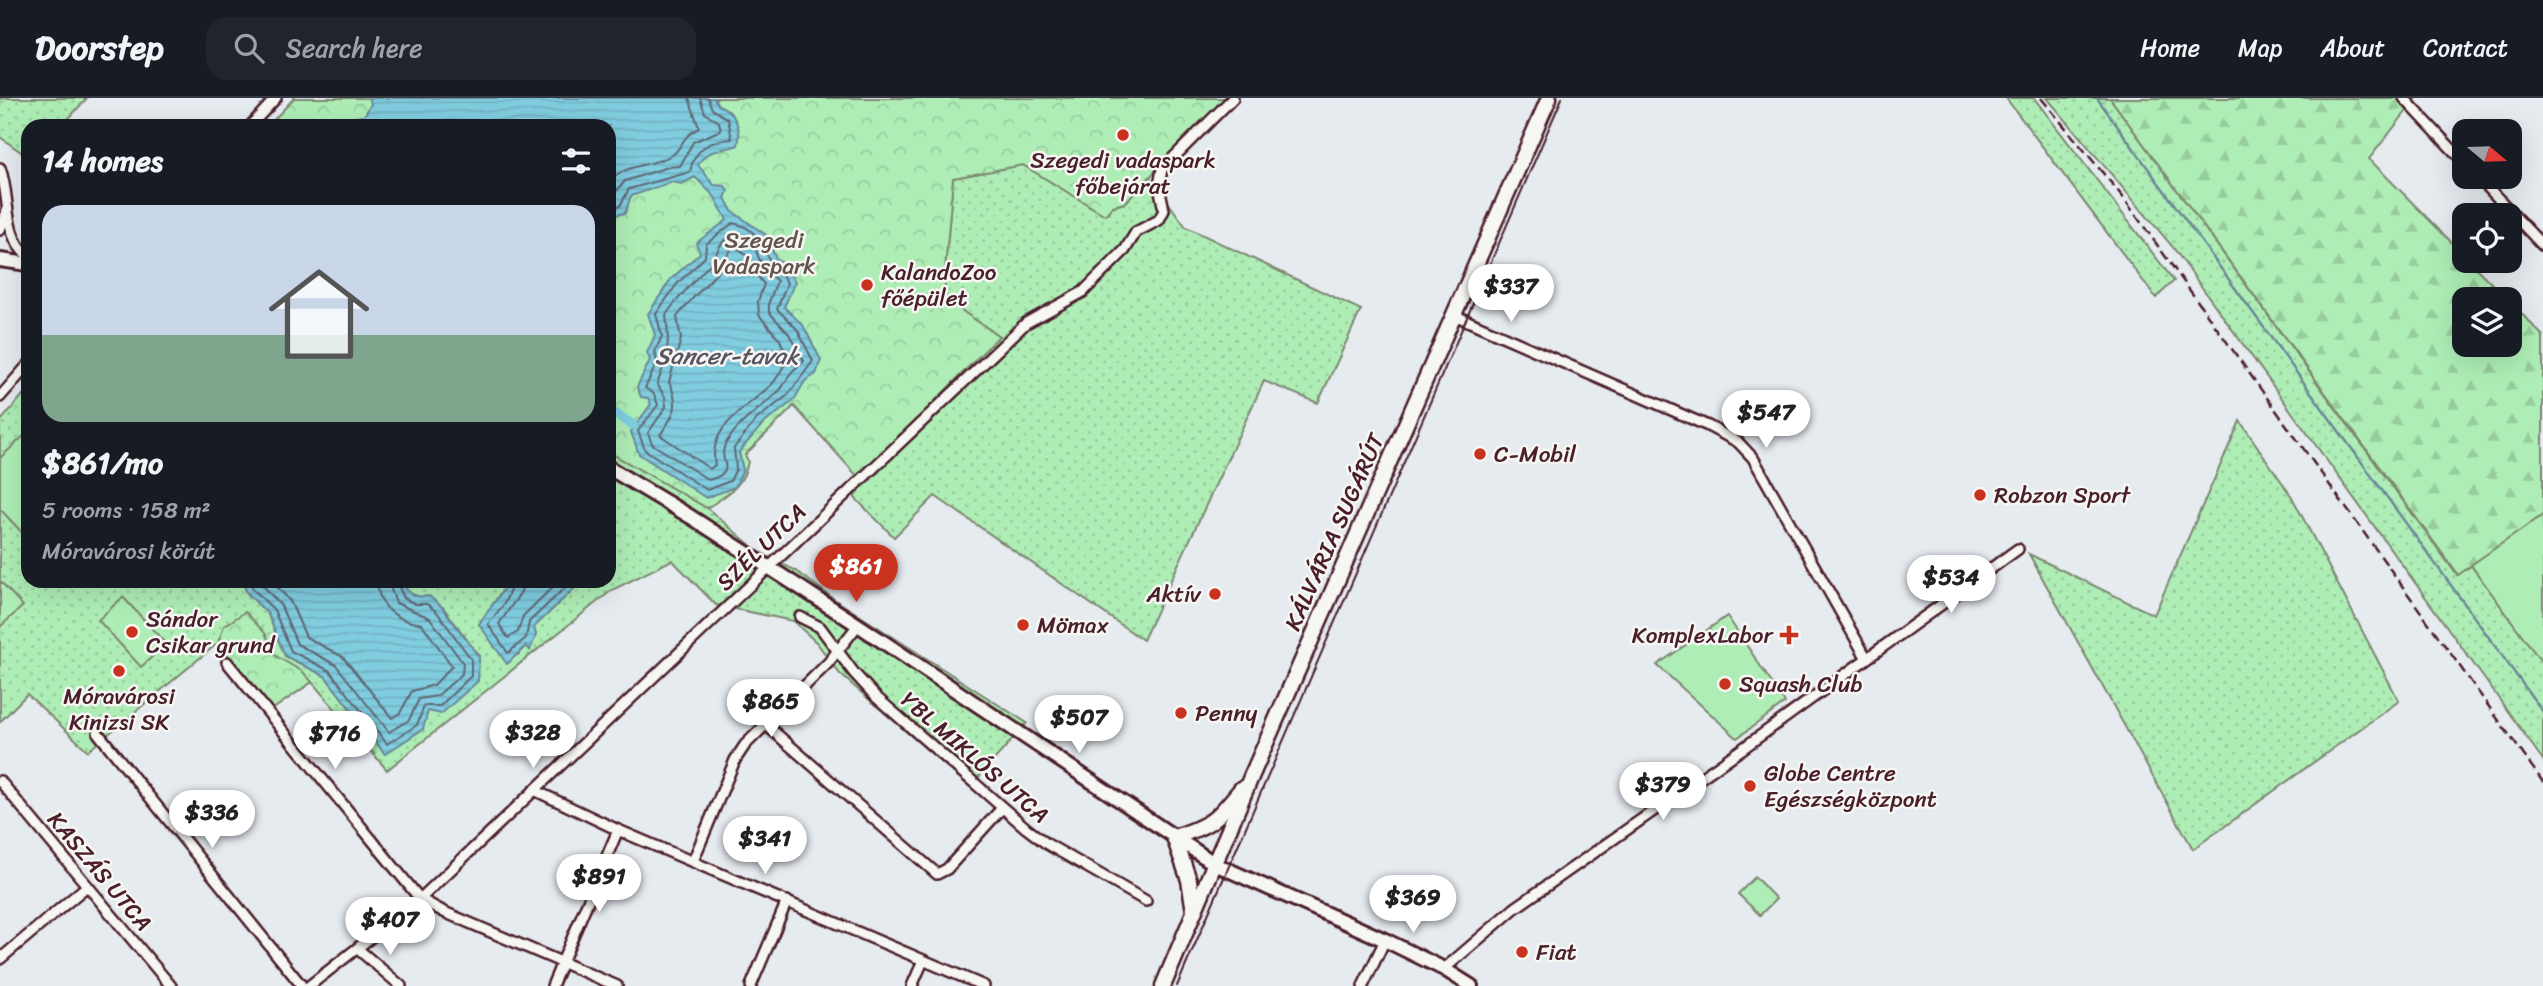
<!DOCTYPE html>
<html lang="en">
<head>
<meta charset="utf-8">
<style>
  :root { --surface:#171b24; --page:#20242c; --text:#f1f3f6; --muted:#9ea1a6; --line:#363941; --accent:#c8321e }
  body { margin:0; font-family:Sriracha,sans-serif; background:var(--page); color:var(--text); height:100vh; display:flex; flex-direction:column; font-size:26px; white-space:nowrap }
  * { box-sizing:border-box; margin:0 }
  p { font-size:23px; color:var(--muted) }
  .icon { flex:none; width:38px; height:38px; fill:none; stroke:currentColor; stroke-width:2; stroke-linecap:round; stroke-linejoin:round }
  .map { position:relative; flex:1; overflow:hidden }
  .sheet { position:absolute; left:21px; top:21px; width:595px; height:469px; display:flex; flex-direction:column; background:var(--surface); border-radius:21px; box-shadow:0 7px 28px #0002 }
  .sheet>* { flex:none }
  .needle { width:46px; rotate:109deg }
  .tools { position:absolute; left:2452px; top:21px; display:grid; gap:14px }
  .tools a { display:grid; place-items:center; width:70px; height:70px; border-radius:14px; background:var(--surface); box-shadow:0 7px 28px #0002; font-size:35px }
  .price { position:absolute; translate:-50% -60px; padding:0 16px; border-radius:24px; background:#fff; color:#222; font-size:23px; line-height:46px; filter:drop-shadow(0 2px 4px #0008) }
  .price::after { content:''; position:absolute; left:50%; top:42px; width:21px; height:16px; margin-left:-10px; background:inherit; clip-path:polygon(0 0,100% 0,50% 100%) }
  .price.active { background:var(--accent); color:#fff }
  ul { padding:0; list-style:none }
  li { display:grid; align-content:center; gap:14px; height:371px; padding:0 21px }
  li span { display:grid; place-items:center; height:217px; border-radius:21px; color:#555 }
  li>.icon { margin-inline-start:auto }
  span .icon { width:126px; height:126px; fill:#fffc; stroke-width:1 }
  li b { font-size:30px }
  h2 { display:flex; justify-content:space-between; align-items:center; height:84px; padding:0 21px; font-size:30px }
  header { display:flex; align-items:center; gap:42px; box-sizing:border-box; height:98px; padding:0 35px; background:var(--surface); border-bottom:2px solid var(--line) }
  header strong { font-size:33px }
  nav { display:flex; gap:38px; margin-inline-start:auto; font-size:24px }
  .search { width:490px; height:63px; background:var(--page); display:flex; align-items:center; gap:18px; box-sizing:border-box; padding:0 24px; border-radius:21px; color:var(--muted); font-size:26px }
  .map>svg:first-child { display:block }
  .grass { fill:url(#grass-dots); stroke:#7c8670; stroke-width:2 }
  .forest { fill:url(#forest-firs); stroke:#7c8670; stroke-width:2 }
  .park { fill:url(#park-crowns); stroke:#7c8670; stroke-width:2 }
  .pitch { fill:#aeeeb6; stroke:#7c8670; stroke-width:2 }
  .water { fill:url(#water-rules); stroke:#6a8798; stroke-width:2 }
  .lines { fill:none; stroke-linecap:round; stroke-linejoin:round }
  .shore { stroke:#606573; stroke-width:2 }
  .stream { stroke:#6a8798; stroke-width:2.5 }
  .canal { stroke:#80cde0; stroke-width:10 }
  .street-casing { stroke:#4a1f2b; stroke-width:14 }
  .secondary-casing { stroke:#4a1f2b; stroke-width:18 }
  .primary-casing { stroke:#4a1f2b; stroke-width:19 }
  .street { stroke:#f6f6f2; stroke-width:9 }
  .secondary { stroke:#f6f6f2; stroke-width:12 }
  .primary { stroke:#f6f6f2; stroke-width:14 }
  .tram { stroke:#4a1f2b; stroke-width:2 }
  .rail { stroke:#4a1f2b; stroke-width:2.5; stroke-dasharray:10 5; stroke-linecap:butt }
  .poi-dot { fill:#c8321e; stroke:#f6f6f2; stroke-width:2.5 }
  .labels { text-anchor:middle; stroke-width:5; stroke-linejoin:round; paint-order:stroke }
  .poi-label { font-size:23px; fill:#4a1f2b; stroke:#f6f6f2; text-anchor:start }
  .park-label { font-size:23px; fill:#63534e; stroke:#f6f6f2 }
  .street-label { font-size:23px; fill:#4a1f2b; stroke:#f6f6f2 }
  .water-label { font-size:24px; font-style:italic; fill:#5a5361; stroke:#f6f6f2 }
</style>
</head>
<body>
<header>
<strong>Doorstep</strong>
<div class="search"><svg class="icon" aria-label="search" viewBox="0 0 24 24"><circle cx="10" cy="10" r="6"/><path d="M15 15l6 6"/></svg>Search here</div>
<nav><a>Home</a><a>Map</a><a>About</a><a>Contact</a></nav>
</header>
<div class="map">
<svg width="2543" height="888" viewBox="0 0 2543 888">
  <defs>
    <pattern id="grass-dots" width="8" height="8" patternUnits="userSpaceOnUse" patternTransform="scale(1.75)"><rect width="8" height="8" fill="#aeeeb6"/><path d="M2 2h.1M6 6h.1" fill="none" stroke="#97cc9d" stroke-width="1.8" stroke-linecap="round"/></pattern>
    <pattern id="forest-firs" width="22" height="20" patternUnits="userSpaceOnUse" patternTransform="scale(1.75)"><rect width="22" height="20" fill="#aeeeb6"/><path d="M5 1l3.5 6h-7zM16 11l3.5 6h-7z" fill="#97cc9d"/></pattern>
    <pattern id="park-crowns" width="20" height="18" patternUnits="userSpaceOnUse" patternTransform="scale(1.75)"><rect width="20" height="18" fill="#aeeeb6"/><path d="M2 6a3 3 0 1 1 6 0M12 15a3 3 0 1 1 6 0" fill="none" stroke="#97cc9d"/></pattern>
    <pattern id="water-rules" width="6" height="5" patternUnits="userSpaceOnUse" patternTransform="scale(1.75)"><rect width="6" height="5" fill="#80cde0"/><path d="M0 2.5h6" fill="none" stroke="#70b0c0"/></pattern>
  </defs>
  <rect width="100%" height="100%" fill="#e6ebf0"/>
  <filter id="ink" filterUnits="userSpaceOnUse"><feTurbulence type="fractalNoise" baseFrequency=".0143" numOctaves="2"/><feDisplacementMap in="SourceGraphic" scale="14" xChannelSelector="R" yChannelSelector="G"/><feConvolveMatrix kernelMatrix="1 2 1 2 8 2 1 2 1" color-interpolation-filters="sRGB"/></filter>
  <g filter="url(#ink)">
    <g class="grass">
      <path d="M0 0H87L62 28H28V59L0 39Z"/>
      <path d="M2006 0H2034L2174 183 2156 200Z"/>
      <path d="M2047 0H2110L2457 477 2471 467 2543 566V662L2172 148Z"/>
      <path d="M1023 67 1105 117 1113 108 1125 105 1149 78 1186 129 1361 212 1318 305 1264 283 1143 542 935 398 894 439 855 400 859 380 999 238 946 202 944 182 953 80Z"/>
      <path d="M28 291V483H242L247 495 268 516 285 558 325 578 385 656 479 558 443 509 407 494 402 483H509L479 526 518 557 526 547 530 552 534 529 582 483H609V354L707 410 761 456 795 472 834 501 1027 625 970 689 840 576 817 545 793 523 716 507 672 462 612 492 387 672 312 584 273 611 218 545 88 653 27 596 0 624V324Z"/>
      <path d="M2240 323 2292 399 2399 603 2193 751 2029 456 2154 517Z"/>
    </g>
    <path class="forest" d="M2110 0H2417L2369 61 2464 157V163H2469L2507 201H2464V247H2510V204L2543 238V417L2458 477Z"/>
    <g class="park">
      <path d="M294 0H1225L1125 105 1113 108 1105 117 1023 67 953 80 944 182 946 202 999 238 859 380 794 308 745 357 748 363C744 388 727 397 707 410L609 354V28H268Z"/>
      <path d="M245 514 265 535 276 558 303 574 312 584 273 611 218 545 224 528Z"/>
    </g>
    <g class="pitch">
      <path d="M28 334V441L0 411V360Z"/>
      <path d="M2543 417V566L2471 467Z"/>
      <path d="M0 483 23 508 0 529Z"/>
      <path d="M123 499 166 546 141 569 98 522Z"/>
      <path d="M1727 518 1785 605 1737 640 1657 567Z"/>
      <path d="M1755 779 1776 801 1760 817 1738 796Z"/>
    </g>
    <g class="water">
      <path d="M369 0H714L718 7C735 13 742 30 738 47 723 53 707 50 698 67L714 87 725 88 728 93 725 100 732 113 766 137 776 161 787 169 795 184 784 209 803 227 821 262 816 276 805 283 794 302 762 327 739 354 743 372 735 389 706 400 639 356 631 334 651 306 648 300 641 299 637 289 650 262 647 255 655 237 648 216 671 181 700 155 696 145 727 122 714 98 695 79 682 86 672 84 631 98 625 115 609 118V28H347L355 19 364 18 371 6Z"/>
      <path d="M242 483H402C408 497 414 500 429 498L442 509 479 559 478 583 441 616 428 613 423 631 385 656 325 578 285 558 268 516 247 495Z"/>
      <path d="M509 483H582L534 529 536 537 530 552 526 548 507 566 479 526Z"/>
    </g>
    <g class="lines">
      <g class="shore">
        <path d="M609 84C625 65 652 69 672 57 682 51 681 38 699 30L689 0"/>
        <path d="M609 102 625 83 668 69 680 68 693 44 721 32 719 24 705 15 700 0"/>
        <path d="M609 111 620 108 629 91 690 74C694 51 709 42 732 41L728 21 712 11 708 0"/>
        <path d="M733 125C756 129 762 146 770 163 774 172 783 176 787 185L777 211 797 231 813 263 788 297 757 321 734 350 736 371 730 383 707 392 645 352 638 333 658 307 654 296 645 290 657 265 655 254 662 238 656 216 677 186 705 159 706 146Z"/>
        <path d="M736 136 754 148 763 170 777 183 769 204V214L789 236 804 263C800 267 795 270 792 274 787 279 785 287 780 292 762 310 740 322 726 345 715 364 741 372 709 382L652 346 648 335 666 309 665 299 657 286C668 259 670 245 666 217 679 198 693 184 709 167 722 154 712 147 736 136Z"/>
        <path d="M735 148C752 157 751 173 764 186L758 203 759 217 780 242 788 261C783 268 779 278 773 285 750 309 707 327 715 367L710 371 660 337C674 317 681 308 669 284L681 241 677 219C690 201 706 188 720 171 727 162 725 155 735 148Z"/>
        <path d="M250 483 253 491 274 512 291 553 330 573 387 646 417 627 424 608H440L471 578V561L437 514 427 506H415L404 500 396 483"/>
        <path d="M259 483 281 508 297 546 336 567 389 634 409 622 419 601 437 598 462 576 463 565 430 520 396 505 388 483"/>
        <path d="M272 483 290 503 306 539 343 559 392 620 400 615 412 593 434 587 452 568 422 526C397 523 378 510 377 483"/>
        <path d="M514 483 504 506 488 526 508 555 526 540 529 524 572 483"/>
        <path d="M523 483 521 494 499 526 508 540 518 534 523 518 559 483"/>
      </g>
      <path class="stream" d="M2097 0 2543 614"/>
      <path class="canal" d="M609 312 633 327"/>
      <g class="street-casing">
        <g id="street">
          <path d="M2404 0 2464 64"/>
          <path d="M250 28 276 0"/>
          <path d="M0 70C11 99 2 137 28 158"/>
          <path d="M2478 79 2543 148"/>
          <path d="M0 132 6 114"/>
          <path d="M1454 217 1708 328 1738 344 1753 360 1866 559"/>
          <path d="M0 299 28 267"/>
          <path d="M800 519 820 529 854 575 876 599 1026 730 1047 746 1146 803"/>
          <path d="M227 564 420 801 444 814 617 888"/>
          <path d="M765 626 937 776 947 771 1002 710"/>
          <path d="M98 635 302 888"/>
          <path d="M0 683 171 888"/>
          <path d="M534 692 618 732 984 888"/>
          <path d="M693 763 735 662 745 647 828 565 858 527"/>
          <path d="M359 852 401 888"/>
          <path d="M0 861 87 788"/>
          <path d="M1444 871 1515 810 1742 651 2018 451"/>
          <path d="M309 888 420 801 1026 225 1083 194 1125 152 1136 134 1159 122 1164 112 1159 88 1162 71 1233 0"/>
          <path d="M552 888 618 732"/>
          <path d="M751 888 787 803"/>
          <path d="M912 888 923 863"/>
          <path d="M1363 888 1385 842"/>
        </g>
      </g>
      <g class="secondary-casing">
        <g id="secondary">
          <path d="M0 162 28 166"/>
          <path d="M609 370 691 419 858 527 1215 766 1385 842 1444 871 1471 888"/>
        </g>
      </g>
      <g class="primary-casing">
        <g id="primary">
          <path d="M1194 813 1189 782 1174 739C1212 727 1216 722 1241 691"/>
          <path d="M1163 888 1251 679 1549 0"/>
        </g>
      </g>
      <use href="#street" class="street"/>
      <use href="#secondary" class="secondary"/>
      <use href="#primary" class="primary"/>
      <path class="tram" d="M1177 888 1562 0"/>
      <path class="rail" d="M2041 0 2122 98 2543 684"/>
    </g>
  </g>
  <g class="poi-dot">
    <circle cx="1123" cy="37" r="7"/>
    <circle cx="867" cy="187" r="7"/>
    <circle cx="1480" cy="356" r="7"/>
    <circle cx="1980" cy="397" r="7"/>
    <circle cx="1215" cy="496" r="7"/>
    <circle cx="1023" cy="527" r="7"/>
    <circle cx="132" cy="534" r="7"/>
    <path d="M1785.5 526.5h7v7h7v7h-7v7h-7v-7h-7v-7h7z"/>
    <circle cx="119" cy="573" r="7"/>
    <circle cx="1725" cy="586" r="7"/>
    <circle cx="1181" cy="615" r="7"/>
    <circle cx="1750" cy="688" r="7"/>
    <circle cx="1522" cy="854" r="7"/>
  </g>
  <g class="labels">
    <g class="poi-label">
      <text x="1123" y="70" text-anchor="middle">Szegedi vadaspark<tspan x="1123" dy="26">főbejárat</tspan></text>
      <text x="881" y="182">KalandoZoo<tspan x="881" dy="26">főépület</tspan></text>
      <text x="1494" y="364">C-Mobil</text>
      <text x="1994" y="405">Robzon Sport</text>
      <text x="1201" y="504" text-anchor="end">Aktív</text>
      <text x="146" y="529">Sándor<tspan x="146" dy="26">Csikar grund</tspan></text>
      <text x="1037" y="535">Mömax</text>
      <text x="1773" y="545" text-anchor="end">KomplexLabor</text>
      <text x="1739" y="594">Squash Club</text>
      <text x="119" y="606" text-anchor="middle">Móravárosi<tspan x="119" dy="26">Kinizsi SK</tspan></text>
      <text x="1195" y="623">Penny</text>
      <text x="1764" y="683">Globe Centre<tspan x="1764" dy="26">Egészségközpont</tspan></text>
      <text x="1536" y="862">Fiat</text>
    </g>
    <g class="park-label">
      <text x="764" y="150">Szegedi<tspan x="764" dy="26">Vadaspark</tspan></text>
    </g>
    <g class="street-label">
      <text transform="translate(1334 434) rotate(-66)" y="8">KÁLVÁRIA SUGÁRÚT</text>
      <text transform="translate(761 449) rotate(-44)" y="8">SZÉL UTCA</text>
      <text transform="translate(975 659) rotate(41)" y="8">YBL MIKLÓS UTCA</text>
      <text transform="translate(100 773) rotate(50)" y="8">KASZÁS UTCA</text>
    </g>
    <g class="water-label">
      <text x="727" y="266">Sancer-tavak</text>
    </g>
  </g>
</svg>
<div class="tools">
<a><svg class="needle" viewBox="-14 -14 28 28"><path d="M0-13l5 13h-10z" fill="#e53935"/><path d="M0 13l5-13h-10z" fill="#9ea1a6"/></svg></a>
<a><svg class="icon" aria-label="locate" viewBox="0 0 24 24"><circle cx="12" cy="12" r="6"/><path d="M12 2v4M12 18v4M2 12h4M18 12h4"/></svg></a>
<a><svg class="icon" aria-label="layers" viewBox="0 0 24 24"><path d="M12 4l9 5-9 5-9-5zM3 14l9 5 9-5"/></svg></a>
</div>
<b class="price" style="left:1511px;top:226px">$337</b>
<b class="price" style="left:1766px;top:352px">$547</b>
<b class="price active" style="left:856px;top:506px">$861</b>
<b class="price" style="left:1951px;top:517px">$534</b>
<b class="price" style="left:771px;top:641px">$865</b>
<b class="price" style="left:1079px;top:657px">$507</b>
<b class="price" style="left:533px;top:672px">$328</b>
<b class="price" style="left:335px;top:673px">$716</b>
<b class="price" style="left:1663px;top:724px">$379</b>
<b class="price" style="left:212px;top:752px">$336</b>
<b class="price" style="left:765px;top:778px">$341</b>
<b class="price" style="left:599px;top:816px">$891</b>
<b class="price" style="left:1413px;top:837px">$369</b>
<b class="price" style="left:390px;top:859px">$407</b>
<section class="sheet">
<h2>14 homes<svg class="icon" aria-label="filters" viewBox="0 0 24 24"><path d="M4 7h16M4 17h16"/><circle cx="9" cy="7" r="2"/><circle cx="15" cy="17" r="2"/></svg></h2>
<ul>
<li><span style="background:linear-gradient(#c9d6e8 60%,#7fa58c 0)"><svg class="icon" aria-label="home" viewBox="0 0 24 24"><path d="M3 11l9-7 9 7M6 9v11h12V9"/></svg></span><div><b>$861/mo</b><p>5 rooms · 158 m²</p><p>Móravárosi körút</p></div></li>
</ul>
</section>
</div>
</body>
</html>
